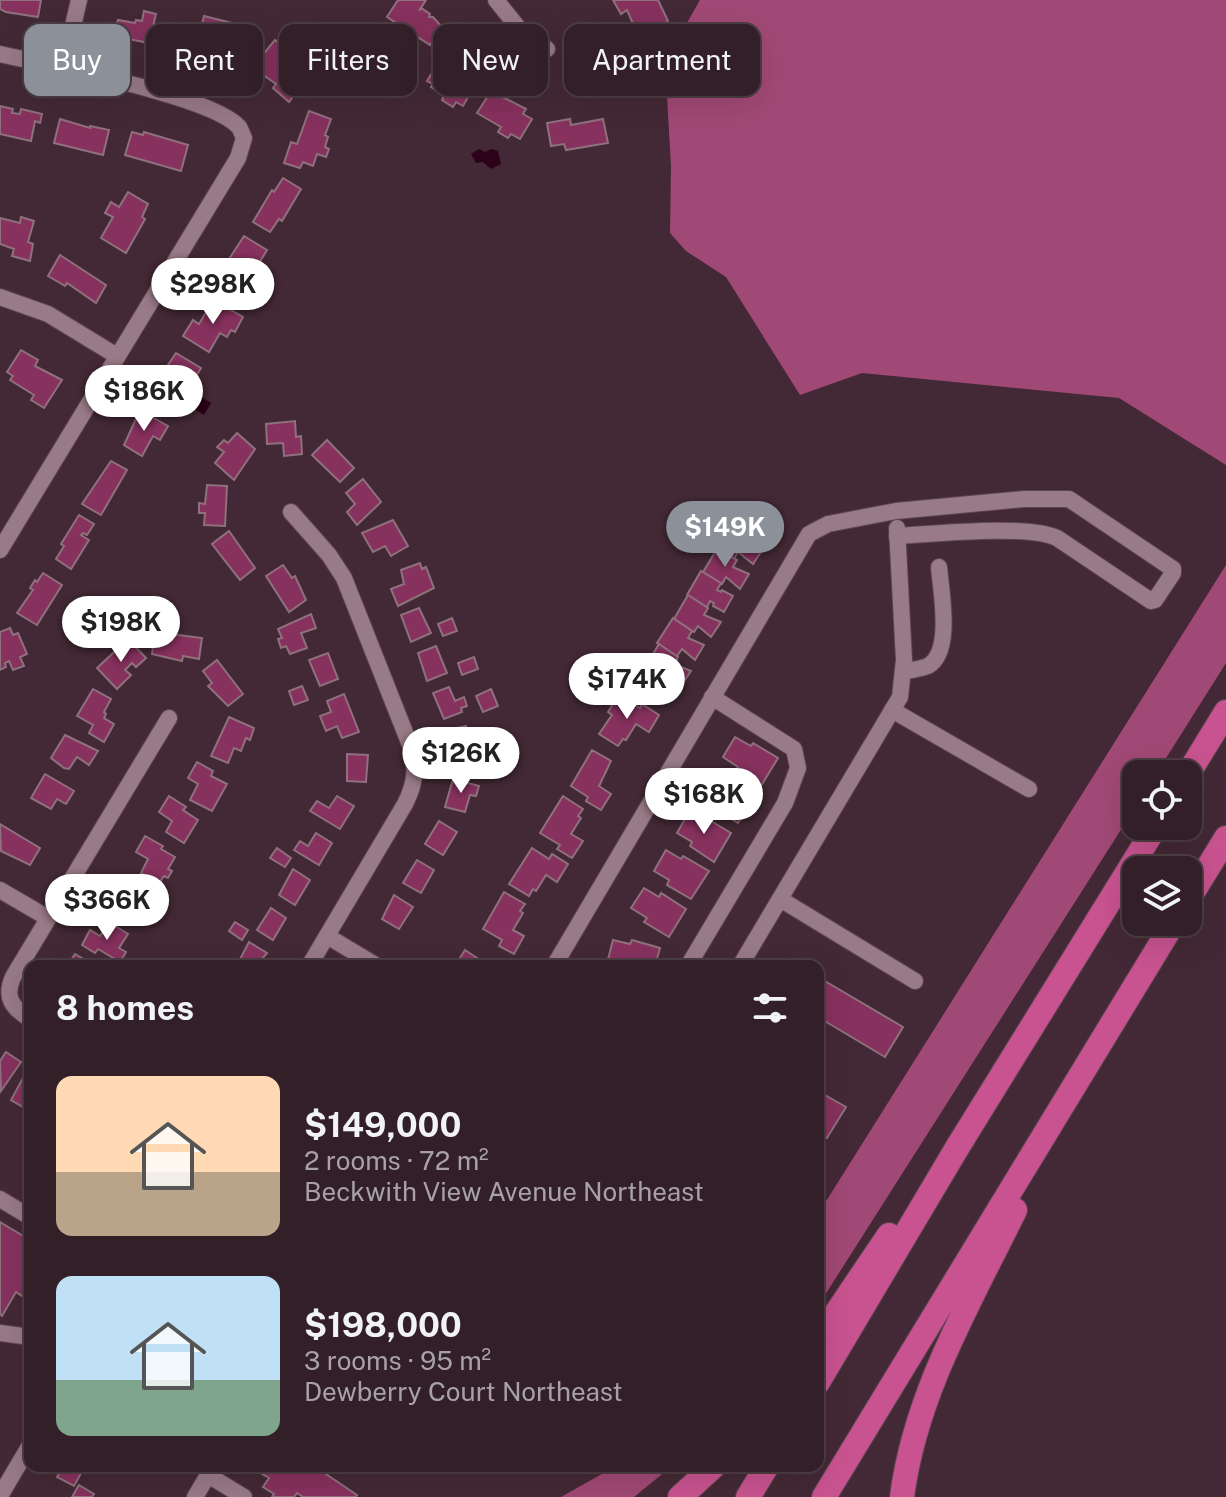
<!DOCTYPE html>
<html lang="en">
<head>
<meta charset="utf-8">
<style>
  :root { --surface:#321f28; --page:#3a2730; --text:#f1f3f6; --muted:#a8a2a8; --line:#4d3d45; --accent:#8c9099 }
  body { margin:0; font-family:"Public Sans",sans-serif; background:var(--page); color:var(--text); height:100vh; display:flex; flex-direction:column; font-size:30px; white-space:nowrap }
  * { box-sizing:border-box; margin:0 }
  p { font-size:26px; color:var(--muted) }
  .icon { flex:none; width:44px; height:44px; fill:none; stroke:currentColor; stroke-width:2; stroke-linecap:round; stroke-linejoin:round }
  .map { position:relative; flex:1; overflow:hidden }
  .drawer { position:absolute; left:24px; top:960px; width:800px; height:512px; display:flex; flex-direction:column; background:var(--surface); border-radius:16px; box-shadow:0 8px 32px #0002,0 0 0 2px var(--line) }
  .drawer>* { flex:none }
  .top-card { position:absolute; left:24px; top:24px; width:800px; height:72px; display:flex; gap:16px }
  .controls { position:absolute; left:1122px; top:760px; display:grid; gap:16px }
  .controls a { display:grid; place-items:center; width:80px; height:80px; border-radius:16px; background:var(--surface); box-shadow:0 8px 32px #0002,0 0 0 2px var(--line); font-size:40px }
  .price { position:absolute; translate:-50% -68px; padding:0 18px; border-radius:28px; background:#fff; color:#222; font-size:26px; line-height:52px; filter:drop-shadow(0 2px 4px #0008) }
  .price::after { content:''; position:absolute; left:50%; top:48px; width:24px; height:18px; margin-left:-12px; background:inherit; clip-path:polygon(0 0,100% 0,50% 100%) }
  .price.active { background:var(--accent); color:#fff }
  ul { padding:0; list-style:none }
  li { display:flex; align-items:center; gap:24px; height:200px; padding:0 32px }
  li span { display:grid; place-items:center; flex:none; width:224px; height:160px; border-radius:16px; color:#555 }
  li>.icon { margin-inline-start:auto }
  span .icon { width:96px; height:96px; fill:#fffc; stroke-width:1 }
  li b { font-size:34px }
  h2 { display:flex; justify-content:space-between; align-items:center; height:96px; padding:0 32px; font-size:34px }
  .chip { padding:0 28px; border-radius:16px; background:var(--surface); box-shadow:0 8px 32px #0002,0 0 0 2px var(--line); font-size:28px; line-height:72px }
  .chip.active { background:var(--accent); color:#fff }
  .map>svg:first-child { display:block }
  .forest { fill:#a14976 }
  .water { fill:#2c021a }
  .building { fill:#87315e; stroke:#8f707d; stroke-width:2 }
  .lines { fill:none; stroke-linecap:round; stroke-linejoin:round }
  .minor-casing { stroke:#5c4650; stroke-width:18 }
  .highway-casing { stroke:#5c4650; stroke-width:26 }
  .minor { stroke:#997a87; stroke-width:16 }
  .highway { stroke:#c95390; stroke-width:24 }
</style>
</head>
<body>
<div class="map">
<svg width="1226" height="1497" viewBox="0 0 1226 1497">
  <rect width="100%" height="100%" fill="#432935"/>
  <g class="forest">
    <path d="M700 0H1226V465L1119 398 862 373 800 395 726 277 686 251 670 233 671 166 665 61Z"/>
    <path d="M1226 565V663L1156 774H1136V806L818 1306V1214Z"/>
    <path d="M616 1466H672L634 1497H561Z"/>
  </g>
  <g class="water">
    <path d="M479 149 485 152 491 149 498 151 501 164 491 169 483 162 476 163 471 154Z"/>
    <path d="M188 389 211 403 204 415 181 401 180 397Z"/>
  </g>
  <g class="building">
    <path d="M0 0H41L38 17 6 12 0 9Z"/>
    <path d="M398 0H426L419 11 421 8 430 14 429 17H433L442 27 430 45 387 17Z"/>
    <path d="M613 0H658L668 21 650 33 647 29 638 35 627 10 621 14Z"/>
    <path d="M144 11 156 14 149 43 113 36 118 20 135 23 136 20 142 21Z"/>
    <path d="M204 16 244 26 237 49 218 43 219 40 211 38 210 41 212 42 208 57 191 52 195 38 198 39Z"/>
    <path d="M275 40 295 57 291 61 308 76 289 102 273 88 276 84 259 72 261 69 255 64Z"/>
    <path d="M444 53 461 63 454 74 475 85 463 106 456 102 453 107 442 100 444 95 431 87 433 84 427 81Z"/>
    <path d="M491 91 526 109 523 114 532 119 520 139 511 134 508 138 498 132 501 127 477 113Z"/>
    <path d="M0 106 13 109 12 113 20 114 21 109 42 114 40 123 35 121 31 141 0 134Z"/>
    <path d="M309 111 331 119 325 135 328 137 325 147 329 149 326 157 317 154 313 166 303 162 300 168 284 163 291 142 297 144Z"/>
    <path d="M60 119 90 128V126L109 130 103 155 54 143Z"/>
    <path d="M570 119 571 125 603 119 608 143 566 150 564 144 551 146 547 123Z"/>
    <path d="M132 132 143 135 144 132 188 145 181 171 125 155Z"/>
    <path d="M283 178 301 189 282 221 279 219 270 232 253 222 272 190 274 192Z"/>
    <path d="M128 192 148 204 142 217 145 219 126 253 101 238 113 217 105 213 111 202 119 207Z"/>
    <path d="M21 217 34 221 28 242 33 244 30 261 12 256 14 249 0 244V218L20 223Z"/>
    <path d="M244 236 267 250 256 268 264 272 258 282 251 277 243 290 218 276Z"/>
    <path d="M60 255 106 285 96 303 67 283 65 286 48 276Z"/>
    <path d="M213 300 243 317 235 332 231 330 227 337 220 333 209 352 183 336 193 320 199 324Z"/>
    <path d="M21 350 38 360 35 366 62 380 44 408 31 400 34 395 10 380 13 376 7 372Z"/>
    <path d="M176 353 201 368 195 378 188 374 179 389 176 387 170 397 153 387Z"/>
    <path d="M140 410 168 426 160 440 153 436 142 456 124 445Z"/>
    <path d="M295 421 296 437 301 436 302 454 284 456 283 443 267 444 266 424Z"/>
    <path d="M237 433 255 449 234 480 215 463 224 452 217 447 224 440 228 443Z"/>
    <path d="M327 440 354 468 340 482 312 455Z"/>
    <path d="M111 461 127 470 101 515 82 504Z"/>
    <path d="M363 479 381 502 357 525 347 512 355 504 346 493Z"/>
    <path d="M207 485 227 486 225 526 204 525 205 513H199V503L205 504Z"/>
    <path d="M79 515 94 524 87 535 83 533 81 535 89 540 71 569 56 559 64 546 61 544Z"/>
    <path d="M393 520 408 546 391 556 385 546 373 552 362 533Z"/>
    <path d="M730 523 750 535 746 542 763 549 753 564 738 552 734 559 715 548Z"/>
    <path d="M229 531 255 568 240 580 212 544Z"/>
    <path d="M717 549 737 560 733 567 749 574 740 589 726 577 722 584 703 572Z"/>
    <path d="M420 563 422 569 426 567 434 588 398 606 391 589 404 584 401 570Z"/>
    <path d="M283 565 292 578 295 576 306 600 289 612 266 576Z"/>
    <path d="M701 571 721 583 717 590 721 592 722 590 733 596 724 612 713 606 714 603 710 601 707 607 687 595Z"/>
    <path d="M43 573 62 585 37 625 17 613 33 590 30 588 35 580 37 582Z"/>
    <path d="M688 595 708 608 704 615 721 622 711 637 698 626 694 632 674 619Z"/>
    <path d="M419 608 431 633 411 642 401 615Z"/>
    <path d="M311 614 316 628 301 633 307 648 290 654 286 646 281 648 278 639 282 638 278 629Z"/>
    <path d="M452 618 457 631 443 636 438 624Z"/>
    <path d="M673 618 692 631 688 638 704 645 695 660 682 649 677 656 657 643Z"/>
    <path d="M10 628 13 635 18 633 27 654 20 657 24 666 13 670 9 661 5 663 6 667 0 670V632Z"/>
    <path d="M155 632 202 638 199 659 183 656 182 661 152 654Z"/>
    <path d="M128 639 146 658 136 667 132 663 125 670 131 675 117 689 97 668Z"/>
    <path d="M659 644 678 657 674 664 691 671 681 686 671 680 672 677 668 675 664 682 644 669Z"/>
    <path d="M436 646 447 673 427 681 418 653Z"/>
    <path d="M328 653 338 679 320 686 309 660Z"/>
    <path d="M474 657 478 669 462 675 458 663Z"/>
    <path d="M217 660 243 694 228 706 208 686 212 683 203 671Z"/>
    <path d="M302 686 308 700 294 705 289 691Z"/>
    <path d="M449 687 455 701 464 697 467 706 461 708 462 712 444 719 433 693Z"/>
    <path d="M93 689 111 699 104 712 106 714 104 718 114 724 104 742 89 733 93 725 77 716Z"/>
    <path d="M491 689 498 706 483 712 476 696Z"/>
    <path d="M344 694 359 732 342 738 337 726 326 731 320 716 331 712 327 701Z"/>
    <path d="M622 697 640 708 642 704 659 715 649 732 636 724 626 740 623 739 618 746 599 734 612 715 608 712 614 702 618 704Z"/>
    <path d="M229 717 254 728 250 740 246 738 241 751 234 748 228 763 211 756Z"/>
    <path d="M466 726 468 736 480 733 484 748 454 755 447 730Z"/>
    <path d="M65 735 98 751 89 765 77 757 69 769 64 768 51 758Z"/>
    <path d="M735 737 751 746 753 743 778 758 761 786 736 771 738 767 723 757Z"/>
    <path d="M504 746 507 764 493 767 489 749Z"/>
    <path d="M592 750 611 761 599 786 611 794 601 810 586 801 588 797 571 786Z"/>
    <path d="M347 754 368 755 366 782 347 781Z"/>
    <path d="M197 762 213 771 211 776 227 784 212 811 190 800 198 784 188 778Z"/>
    <path d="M45 774 74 791 66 804 57 799 51 809 31 798Z"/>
    <path d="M713 774 728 783 730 780 755 795 738 823 714 809 716 804 701 795Z"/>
    <path d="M453 779 479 786 476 796 470 795 465 812 445 807Z"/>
    <path d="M169 796 186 807 183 810 198 820 184 843 166 832 172 821 159 812Z"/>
    <path d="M337 796 354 806 340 829 310 811 317 801 329 808Z"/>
    <path d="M563 796 583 809 578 816 581 818 571 834 583 841 572 858 557 849 560 845 540 833Z"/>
    <path d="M689 812 704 822 706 818 731 833 714 862 690 846 692 842 677 833Z"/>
    <path d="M439 821 457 832 443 855 425 844Z"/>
    <path d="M0 824 40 848 30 865 1 851Z"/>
    <path d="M316 833 332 843 319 865 294 850 300 841 308 846Z"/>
    <path d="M145 836 163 846 161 849 175 857 168 869 172 871 168 878 164 876 159 883 141 873 148 859 136 852Z"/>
    <path d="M277 848 291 858 285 867 270 858Z"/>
    <path d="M532 848 549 859 552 854 568 864 557 882 546 875 536 891 533 889 529 896 509 884Z"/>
    <path d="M666 850 681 859 683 856 709 871 691 899 667 885 669 880 654 871Z"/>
    <path d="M417 860 434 870 421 893 403 883Z"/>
    <path d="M293 869 310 880 295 905 279 895Z"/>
    <path d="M121 876 150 893 135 919 118 909 125 896 113 889Z"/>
    <path d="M644 888 659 897 661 893 686 909 669 937 644 922 647 918 631 908Z"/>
    <path d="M504 892 525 904 520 911 523 913 513 930 524 936 514 954 499 946 502 940 483 929Z"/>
    <path d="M394 895 413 907 399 929 382 919Z"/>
    <path d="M271 908 286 918 273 940 257 930Z"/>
    <path d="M109 922 128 934 119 948 126 952 120 962 98 949 95 953 82 945 90 930 100 936Z"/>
    <path d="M235 922 248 930 242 940 229 931Z"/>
    <path d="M613 940 630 944 632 940 660 948 655 966H618L607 963Z"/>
    <path d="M249 942 267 953 256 966H239L237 965Z"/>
    <path d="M465 950 489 966H455Z"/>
    <path d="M75 954 92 964 90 966H67Z"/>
    <path d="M818 977 903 1027 885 1057 818 1017Z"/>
    <path d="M6 1052 21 1062 1 1091 0 1061Z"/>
    <path d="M29 1067 30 1068V1111L11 1100Z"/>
    <path d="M818 1091 846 1107 827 1138 818 1133Z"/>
    <path d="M0 1222 30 1240V1284L22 1296 16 1292 2 1316 0 1314Z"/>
    <path d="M63 1466H85L74 1486 57 1477Z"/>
    <path d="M249 1466H314L357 1495 356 1497H303L297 1493 294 1497H272L274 1494 263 1487 269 1478Z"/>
    <path d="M79 1485 94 1494 92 1497H72Z"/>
  </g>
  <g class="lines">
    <g class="minor-casing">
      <g id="minor">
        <path d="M496 0 520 30 547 49"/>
        <path d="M0 54C47 65 212 96 239 127 240 128 243 136 244 138L238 158 0 550"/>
        <path d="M63 69 79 0"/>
        <path d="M0 297 48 314 117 356"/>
        <path d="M291 512 329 555 344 578 410 745C417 768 416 782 405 804L309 966"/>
        <path d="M903 672C910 670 921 669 928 666 953 652 941 592 939 567"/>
        <path d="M892 710 1029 789"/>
        <path d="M0 890 48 918"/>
        <path d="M780 899 915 981"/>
        <path d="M327 936 377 966"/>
        <path d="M554 966 809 534 828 524 896 511 1024 499H1069L1173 569V573L1155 600 1151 601 1057 538C1029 524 933 534 897 536"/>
        <path d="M688 966 785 803 798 768 794 749 712 697"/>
        <path d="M740 966 900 697 904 660 897 528"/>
        <path d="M30 1019C12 1008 4 997 13 977L169 718"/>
        <path d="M0 1199 30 1217"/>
        <path d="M0 1333 30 1337"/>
        <path d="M0 1496 30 1445"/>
        <path d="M195 1497 208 1475 244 1497"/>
      </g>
    </g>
    <g class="highway-casing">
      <g id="highway">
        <path d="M1188 774 1226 712"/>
        <path d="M1188 900 1226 838"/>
        <path d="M818 1340 889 1235"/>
        <path d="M818 1382 957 1148 1156 826"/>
        <path d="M680 1497 714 1466"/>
        <path d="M748 1497 767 1466"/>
        <path d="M824 1497 1174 922"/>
        <path d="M902 1497C915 1394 970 1302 1015 1210"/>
      </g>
    </g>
    <use href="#minor" class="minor"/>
    <use href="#highway" class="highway"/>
  </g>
</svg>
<div class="controls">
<a><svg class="icon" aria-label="locate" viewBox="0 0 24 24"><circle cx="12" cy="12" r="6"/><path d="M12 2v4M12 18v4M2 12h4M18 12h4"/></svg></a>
<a><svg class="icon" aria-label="layers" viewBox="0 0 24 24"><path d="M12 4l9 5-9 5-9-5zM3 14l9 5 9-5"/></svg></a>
</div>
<b class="price" style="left:213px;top:326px">$298K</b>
<b class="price" style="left:144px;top:433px">$186K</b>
<b class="price active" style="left:725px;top:569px">$149K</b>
<b class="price" style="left:121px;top:664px">$198K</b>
<b class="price" style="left:627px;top:721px">$174K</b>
<b class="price" style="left:461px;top:795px">$126K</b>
<b class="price" style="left:704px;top:836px">$168K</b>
<b class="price" style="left:107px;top:942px">$366K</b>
<div class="top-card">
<a class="chip active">Buy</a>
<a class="chip">Rent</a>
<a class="chip">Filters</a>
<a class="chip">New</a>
<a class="chip">Apartment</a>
</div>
<section class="drawer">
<h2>8 homes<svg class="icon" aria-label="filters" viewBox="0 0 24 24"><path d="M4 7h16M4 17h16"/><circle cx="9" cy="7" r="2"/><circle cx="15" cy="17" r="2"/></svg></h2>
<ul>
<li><span style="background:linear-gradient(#ffd9b3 60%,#b9a48a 0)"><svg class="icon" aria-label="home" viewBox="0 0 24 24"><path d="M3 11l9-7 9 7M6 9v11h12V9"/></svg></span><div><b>$149,000</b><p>2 rooms · 72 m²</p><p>Beckwith View Avenue Northeast</p></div></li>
<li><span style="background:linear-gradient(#bfe0f5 65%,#7fa58c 0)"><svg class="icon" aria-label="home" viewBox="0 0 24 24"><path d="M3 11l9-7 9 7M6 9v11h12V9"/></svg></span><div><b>$198,000</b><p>3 rooms · 95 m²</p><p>Dewberry Court Northeast</p></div></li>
</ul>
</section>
</div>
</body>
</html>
